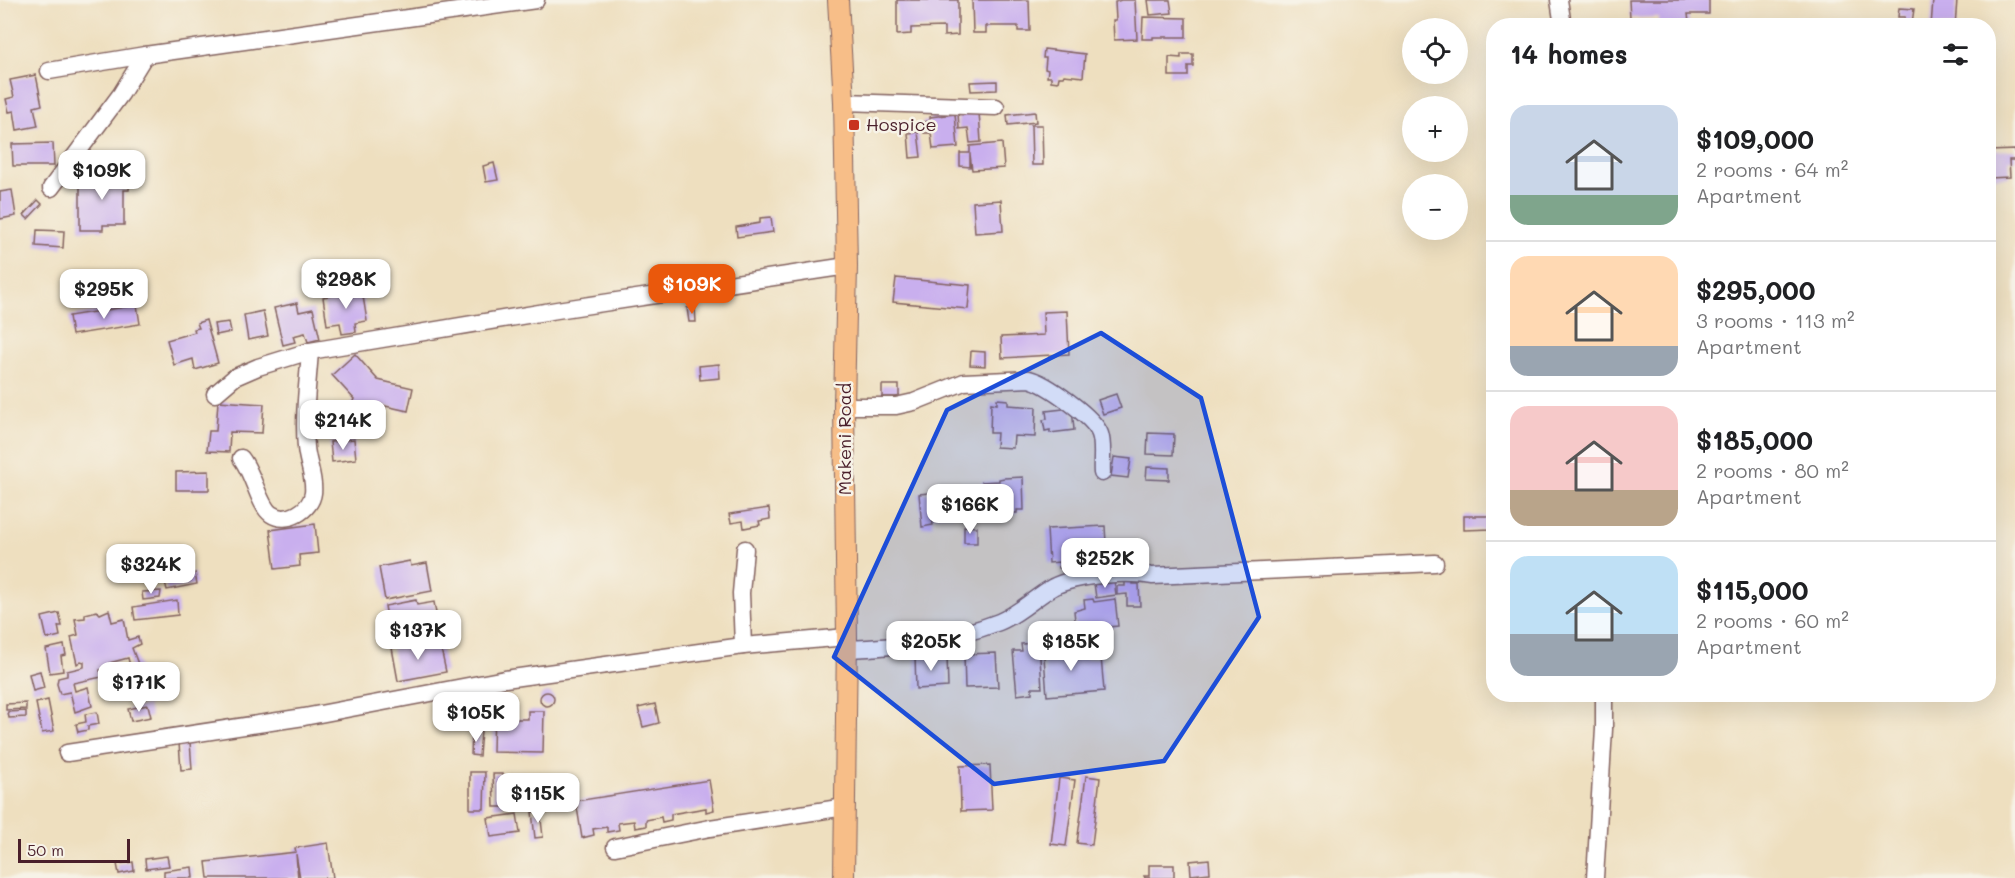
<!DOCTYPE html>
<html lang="en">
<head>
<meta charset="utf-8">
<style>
  :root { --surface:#fff; --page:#f2f2f2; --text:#202124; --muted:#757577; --line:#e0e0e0; --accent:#ea580c }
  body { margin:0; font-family:Mali,sans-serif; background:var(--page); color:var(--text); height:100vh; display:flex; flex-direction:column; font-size:22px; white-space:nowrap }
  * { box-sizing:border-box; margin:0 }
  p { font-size:20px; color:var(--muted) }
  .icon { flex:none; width:33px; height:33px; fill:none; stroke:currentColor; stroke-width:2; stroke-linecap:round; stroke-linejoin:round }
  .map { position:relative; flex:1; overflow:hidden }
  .panel { position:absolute; left:1486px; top:18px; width:510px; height:684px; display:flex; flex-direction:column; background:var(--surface); border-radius:24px; box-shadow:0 6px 24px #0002 }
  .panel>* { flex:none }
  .fabs { position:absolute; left:1402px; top:18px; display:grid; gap:12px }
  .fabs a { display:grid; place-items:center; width:66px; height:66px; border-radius:50%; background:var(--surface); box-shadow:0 6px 24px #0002; font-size:30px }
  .scale { position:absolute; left:18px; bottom:15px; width:112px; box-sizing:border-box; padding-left:6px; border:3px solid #4a1f2b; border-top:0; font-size:16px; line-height:21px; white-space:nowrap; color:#4a1f2b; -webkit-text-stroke:4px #f7f3e8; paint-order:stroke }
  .price { position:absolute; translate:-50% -51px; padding:0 14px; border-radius:12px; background:#fff; color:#222; font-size:20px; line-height:39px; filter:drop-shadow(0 2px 3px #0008) }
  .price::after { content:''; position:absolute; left:50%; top:36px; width:18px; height:14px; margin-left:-9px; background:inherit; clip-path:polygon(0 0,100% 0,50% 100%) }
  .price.current { background:var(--accent); color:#fff }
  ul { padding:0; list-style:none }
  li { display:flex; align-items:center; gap:18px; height:150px; padding:0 24px }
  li+li { border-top:2px solid var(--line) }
  li span { display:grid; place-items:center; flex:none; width:168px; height:120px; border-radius:18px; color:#555 }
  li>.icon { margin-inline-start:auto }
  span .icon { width:72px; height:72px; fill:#fffc; stroke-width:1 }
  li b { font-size:26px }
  h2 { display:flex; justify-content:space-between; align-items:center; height:72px; padding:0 24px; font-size:26px }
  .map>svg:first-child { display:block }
  .building { fill:#c9afee }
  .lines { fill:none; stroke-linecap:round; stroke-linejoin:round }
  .minor-casing { stroke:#83625f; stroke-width:19 }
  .major-casing { stroke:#83625f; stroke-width:22 }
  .minor { stroke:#fff; stroke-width:16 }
  .major { stroke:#f7be88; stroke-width:20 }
  .marked { fill:#1d4ed8; fill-opacity:0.2; stroke:#1d4ed8; stroke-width:4.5; stroke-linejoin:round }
  .poi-dot { fill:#c8321e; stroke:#f7f3e8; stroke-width:2 }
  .labels { text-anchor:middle; stroke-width:5; stroke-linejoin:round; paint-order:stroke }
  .poi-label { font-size:18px; fill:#4a1f2b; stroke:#f7f3e8; text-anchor:start }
  .street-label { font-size:18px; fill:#4a1f2b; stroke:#f7f3e8 }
</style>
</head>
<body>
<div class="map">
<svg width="2015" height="878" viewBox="0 0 2015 878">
  <rect width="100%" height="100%" fill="#f7f3e8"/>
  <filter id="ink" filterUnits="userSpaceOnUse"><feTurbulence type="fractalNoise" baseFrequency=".0167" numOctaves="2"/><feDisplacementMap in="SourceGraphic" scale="12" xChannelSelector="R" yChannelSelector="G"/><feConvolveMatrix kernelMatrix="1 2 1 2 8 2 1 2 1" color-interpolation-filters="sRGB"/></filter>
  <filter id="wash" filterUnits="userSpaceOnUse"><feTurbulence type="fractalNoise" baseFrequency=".008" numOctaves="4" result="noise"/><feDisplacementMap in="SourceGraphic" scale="24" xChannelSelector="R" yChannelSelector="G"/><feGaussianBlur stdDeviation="1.35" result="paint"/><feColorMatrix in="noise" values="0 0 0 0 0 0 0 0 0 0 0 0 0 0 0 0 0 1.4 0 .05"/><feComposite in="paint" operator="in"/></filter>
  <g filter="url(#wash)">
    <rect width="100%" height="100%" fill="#eedfbf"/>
    <g id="blocks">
      <g class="building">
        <path d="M897 0H958V35L944 36V27L911 28V34L897 35Z"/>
        <path d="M972 0H1029L1030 31H1018V26H986V33H973Z"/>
        <path d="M1121 0H1135L1137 39 1114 40 1113 20H1116L1115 2Z"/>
        <path d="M1148 0H1170L1172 13 1150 15Z"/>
        <path d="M1629 0H1709V14H1688L1689 22 1688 26H1658V17L1630 18Z"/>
        <path d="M1933 0H1957L1955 26H1931Z"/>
        <path d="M1899 8 1914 9 1912 23H1904L1905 17H1898Z"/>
        <path d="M1143 17 1186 18V37H1153V39H1142Z"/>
        <path d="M1044 49 1085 54 1083 77 1064 75 1063 77H1059L1058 82 1051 81V77H1047L1048 70 1045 69 1046 58H1043Z"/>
        <path d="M1181 54H1193V66H1188V76H1169V57L1181 58Z"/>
        <path d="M36 75 42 105 34 107 38 126 17 130 14 111 9 112 6 99 14 97 10 80Z"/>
        <path d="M997 81V90L971 91 970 82Z"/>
        <path d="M979 112 981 142 970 143 968 128 959 129 958 113Z"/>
        <path d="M1035 112 1036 122 1008 125 1007 115Z"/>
        <path d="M955 114 958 147 933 149 931 133H924L923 122 930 121V117Z"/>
        <path d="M1031 125H1042L1043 165H1032Z"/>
        <path d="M918 132 921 157 910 158 908 133Z"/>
        <path d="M53 143 54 166H13L12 144Z"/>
        <path d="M1002 143 1004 168 972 170 970 154V167L960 166V153H970V146Z"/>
        <path d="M2015 150V160H2009L2010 177 1989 178V151Z"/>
        <path d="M494 163 498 180 486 182 483 166Z"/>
        <path d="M80 175H130L129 190H124V225H103V230H80Z"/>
        <path d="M12 190 16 216 0 219V192Z"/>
        <path d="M38 200 42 204 28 219 24 215Z"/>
        <path d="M1001 200 1003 231 975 233 973 202Z"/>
        <path d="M771 217 773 232 737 237 736 227 760 223V218Z"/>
        <path d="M37 230 64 231 63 248 36 246Z"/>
        <path d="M896 278 970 285 968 309 893 302Z"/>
        <path d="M362 290 367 321 355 323 356 332 342 334 340 323 327 325 323 297Z"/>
        <path d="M297 303 299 312 313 309 320 339 308 342 305 333 293 336 295 342 283 345 274 308Z"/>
        <path d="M137 305 140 324 72 335 69 316Z"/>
        <path d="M695 307 696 322H689L687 308Z"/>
        <path d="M263 311 268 336 248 340 244 315Z"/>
        <path d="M1067 311 1069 354 1002 358 1001 337 1044 335 1043 312Z"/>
        <path d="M206 320 218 363 195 370 193 359 174 365 167 340 195 332 194 329 199 328 197 323Z"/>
        <path d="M229 322 231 332 216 335 214 324Z"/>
        <path d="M971 351 985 352V366L970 365Z"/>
        <path d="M355 354 378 380 413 388 408 411 381 405 375 408 369 425 347 416 354 399 332 375Z"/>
        <path d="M719 364 720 378 700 380 699 366Z"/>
        <rect x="882" y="385" width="17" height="12"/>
        <path d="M1116 394 1121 408 1103 414 1098 400Z"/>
        <path d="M997 399 1008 400V405L1036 407 1035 437 1014 436 1013 448 996 447 997 433H990L991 403 997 404Z"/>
        <path d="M218 401 264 404 262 433 230 432 229 452 207 451 209 431H216Z"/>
        <path d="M1072 408 1074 430 1050 433V430L1045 431 1043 420 1047 419 1046 411Z"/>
        <path d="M1148 433 1174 434 1173 455 1147 454Z"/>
        <path d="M354 439 356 459 332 462 330 442Z"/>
        <path d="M1114 457 1131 459 1128 478 1111 476Z"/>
        <path d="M1147 467 1169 468V480L1146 479Z"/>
        <path d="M209 471V490H176V472Z"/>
        <path d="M1023 477 1024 510H1017V513H1005V510L983 511 982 482 999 481V479L1004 478Z"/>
        <path d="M951 491 954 514 932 516 933 525 922 527 919 494Z"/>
        <path d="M769 508 770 519 759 521 760 525 744 528 743 521 731 523 729 514Z"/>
        <path d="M1464 516H1492V529L1464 530Z"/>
        <path d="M315 524 318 553 299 555 300 566 275 569 270 530Z"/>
        <path d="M964 526 977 527V543H964Z"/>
        <path d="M1105 526 1107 561 1084 562V567L1059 568V562L1049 563 1047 529Z"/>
        <path d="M410 561 411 566 427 563 432 591 385 600 379 567Z"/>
        <path d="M195 573 197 584 167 590 164 579Z"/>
        <path d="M1125 578H1133V584H1139L1140 606H1127V594L1117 595V586H1125Z"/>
        <path d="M1114 580 1116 595 1096 598 1094 583Z"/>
        <path d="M161 591 160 598 143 600 142 592Z"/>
        <path d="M1093 599 1094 602 1115 599 1118 626 1098 628 1099 632 1085 634 1084 628 1076 629 1074 611 1085 608 1084 600Z"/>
        <path d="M177 600 178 615 135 620 133 607Z"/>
        <path d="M416 600 417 605 434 602 439 630 391 639 385 606Z"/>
        <path d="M109 610 112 622 124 619 128 640 138 637 140 644 132 648 141 672 132 674 128 658 109 663V668L100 670 102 677 73 683 75 691 88 687 92 706 75 712 70 692 60 694 57 684 58 678 67 676V671L84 667V662L81 661 77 664 71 637 78 635 75 619 85 618V614L97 611 100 614Z"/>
        <path d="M59 613 62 626H58L60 636 47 639 42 617Z"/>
        <path d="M423 642 424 647 440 644 446 672 398 681 392 648Z"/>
        <path d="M1059 642 1060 654 1085 652 1086 659 1101 657 1104 691 1047 696 1043 644Z"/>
        <path d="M1039 643 1042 688H1032V693L1017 695 1013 651H1022L1021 644Z"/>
        <path d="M64 645 66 655 61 656 63 671 50 673 46 649Z"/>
        <path d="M996 653 998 687 965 688 964 654Z"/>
        <path d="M947 655 948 687 916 689 915 656Z"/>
        <path d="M40 671 44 688 33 691 29 674Z"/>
        <circle cx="547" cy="699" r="7"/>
        <path d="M48 700 54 731 42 733 36 703Z"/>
        <path d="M26 703V709L6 710V704Z"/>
        <path d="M655 704 659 723 643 727 638 708Z"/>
        <path d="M148 705 151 717 131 721 128 709Z"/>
        <path d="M494 708H513V719H528V711H544L543 753 493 752Z"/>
        <path d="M26 711V717L9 718 8 712Z"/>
        <path d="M97 712 99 724 88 726V730L78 732 76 724 86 722 85 714Z"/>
        <path d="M472 731H481L479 756 471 755Z"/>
        <path d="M190 742 192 769 181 770 179 743Z"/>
        <path d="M990 765 992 810 961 811 960 766Z"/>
        <path d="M470 772H485L484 809H470Z"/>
        <path d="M493 774H503L504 807H494Z"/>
        <path d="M1086 776 1100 778 1092 845 1077 843Z"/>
        <path d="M1059 778 1075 780 1066 846 1051 844Z"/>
        <path d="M709 780 714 810 706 812V808L671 814V820L662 822 661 817 646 820V826L635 828 634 821 618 823 619 830 607 832V827L593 829 594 835 582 838 576 801Z"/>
        <path d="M540 811 543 837 535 838 532 812Z"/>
        <path d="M517 814 520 833 491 837 488 818Z"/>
        <path d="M328 843 333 878H300L296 854 298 878H208L206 862 296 852 295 848Z"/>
        <path d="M167 856 169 866 146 869 145 859Z"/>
        <path d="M1209 859 1210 873 1191 875 1190 861Z"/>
        <path d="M133 862 134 871 119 874 117 864Z"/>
        <path d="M1149 865H1174V878H1145L1144 876H1149Z"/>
        <path d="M192 867 193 878H164V871Z"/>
      </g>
    </g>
  </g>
  <g filter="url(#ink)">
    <use href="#blocks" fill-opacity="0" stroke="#83625f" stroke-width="1.5"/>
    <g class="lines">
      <g class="minor-casing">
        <g id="minor">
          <path d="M1559 0 1563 26"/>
          <path d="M49 71 145 55 536 0"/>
          <path d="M844 102 996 107"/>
          <path d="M51 188 121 94 145 55"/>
          <path d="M215 394 235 377 258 367 310 351 557 310 847 266"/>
          <path d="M844 406H896L914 402 964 382 1029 379C1046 383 1094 417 1100 434 1104 445 1101 462 1102 473"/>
          <path d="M241 458C253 472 259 506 271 514 287 525 311 510 313 493 315 478 307 462 306 447 303 415 308 382 310 351"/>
          <path d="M743 646 741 593 745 549"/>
          <path d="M847 649C899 647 950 641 999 622 1019 614 1035 597 1053 587 1076 575 1127 571 1152 576L1435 563"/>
          <path d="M67 753 304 717 505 679 743 646 847 637"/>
          <path d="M615 847 710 828 845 807"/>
          <path d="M1595 878 1604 729V694"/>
        </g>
      </g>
      <g class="major-casing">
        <path id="major" d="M838 0 844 102 847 266 844 406 847 637 844 878"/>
      </g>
      <use href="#minor" class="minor"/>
      <use href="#major" class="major"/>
    </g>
  </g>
  <path class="marked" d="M1101 333 1201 398 1259 617 1164 761 994 784 834 657 947 410Z"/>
  <rect class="poi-dot" x="848" y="119" width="12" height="12" rx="3"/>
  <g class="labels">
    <g class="poi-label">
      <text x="866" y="131">Hospice</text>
    </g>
    <g class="street-label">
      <text transform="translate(845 439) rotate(-90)" y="6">Makeni Road</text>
    </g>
  </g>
</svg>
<div class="fabs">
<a><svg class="icon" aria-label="locate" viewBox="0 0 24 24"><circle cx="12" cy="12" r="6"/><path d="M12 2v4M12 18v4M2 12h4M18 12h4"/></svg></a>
<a>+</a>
<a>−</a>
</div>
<div class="scale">50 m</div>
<b class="price" style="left:102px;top:201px">$109K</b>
<b class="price" style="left:346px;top:310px">$298K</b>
<b class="price current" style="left:692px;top:315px">$109K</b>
<b class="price" style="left:104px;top:320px">$295K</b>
<b class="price" style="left:343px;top:451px">$214K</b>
<b class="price" style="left:970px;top:535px">$166K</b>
<b class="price" style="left:1105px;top:589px">$252K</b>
<b class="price" style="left:151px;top:595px">$324K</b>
<b class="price" style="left:418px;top:661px">$137K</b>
<b class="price" style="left:931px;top:672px">$205K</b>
<b class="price" style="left:1071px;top:672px">$185K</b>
<b class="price" style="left:139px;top:713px">$171K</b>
<b class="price" style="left:476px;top:743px">$105K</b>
<b class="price" style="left:538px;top:824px">$115K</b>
<section class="panel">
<h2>14 homes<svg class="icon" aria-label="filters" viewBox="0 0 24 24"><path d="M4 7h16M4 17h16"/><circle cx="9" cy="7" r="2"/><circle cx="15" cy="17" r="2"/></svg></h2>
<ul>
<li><span style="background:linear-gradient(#c9d6e8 75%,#7fa58c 0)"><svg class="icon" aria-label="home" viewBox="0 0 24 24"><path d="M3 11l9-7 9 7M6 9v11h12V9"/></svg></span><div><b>$109,000</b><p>2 rooms · 64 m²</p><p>Apartment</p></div></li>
<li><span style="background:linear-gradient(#ffd9b3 75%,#9aa5b1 0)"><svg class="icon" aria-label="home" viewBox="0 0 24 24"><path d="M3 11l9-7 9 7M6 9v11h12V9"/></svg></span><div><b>$295,000</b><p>3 rooms · 113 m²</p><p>Apartment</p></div></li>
<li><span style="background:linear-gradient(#f6c9c9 70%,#b9a48a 0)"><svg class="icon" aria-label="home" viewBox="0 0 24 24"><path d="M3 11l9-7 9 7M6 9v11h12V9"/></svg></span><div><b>$185,000</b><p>2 rooms · 80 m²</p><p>Apartment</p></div></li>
<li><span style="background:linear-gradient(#bfe0f5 65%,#9aa5b1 0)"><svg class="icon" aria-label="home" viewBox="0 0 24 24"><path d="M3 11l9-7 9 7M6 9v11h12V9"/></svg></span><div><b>$115,000</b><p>2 rooms · 60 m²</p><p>Apartment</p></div></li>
</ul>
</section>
</div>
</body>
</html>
